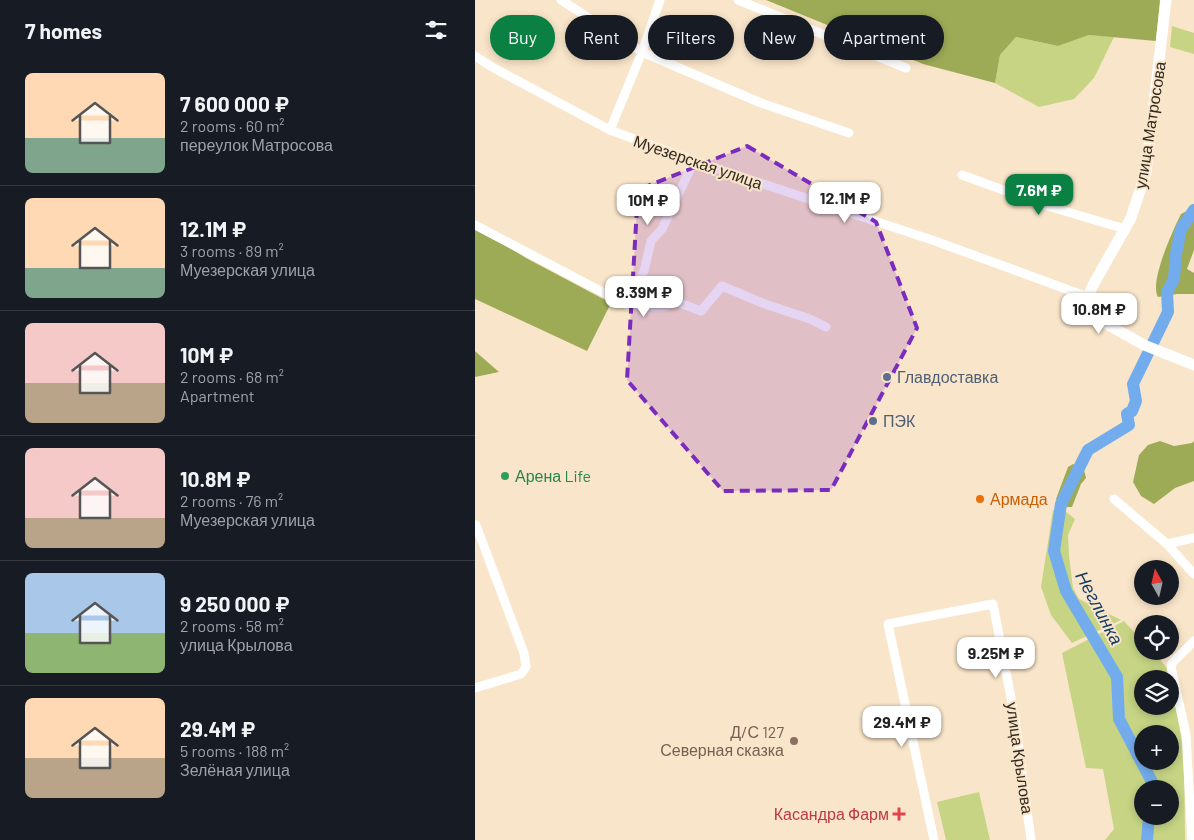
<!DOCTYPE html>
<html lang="en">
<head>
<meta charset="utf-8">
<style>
  :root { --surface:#171b24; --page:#20242c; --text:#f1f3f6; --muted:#9ea1a6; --line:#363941; --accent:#0b8043 }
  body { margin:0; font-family:Barlow,sans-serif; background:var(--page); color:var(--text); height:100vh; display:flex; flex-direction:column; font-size:19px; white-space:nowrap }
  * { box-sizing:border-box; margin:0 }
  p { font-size:16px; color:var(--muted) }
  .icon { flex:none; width:28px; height:28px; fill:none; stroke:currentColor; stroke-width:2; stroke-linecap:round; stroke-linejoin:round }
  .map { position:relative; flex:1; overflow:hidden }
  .details { display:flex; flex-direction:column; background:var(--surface); width:475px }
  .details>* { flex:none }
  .hud { position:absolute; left:15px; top:15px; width:475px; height:45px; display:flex; gap:10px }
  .needle { width:32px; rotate:352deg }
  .controls { position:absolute; left:659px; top:560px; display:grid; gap:10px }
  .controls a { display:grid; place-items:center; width:45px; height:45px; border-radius:50%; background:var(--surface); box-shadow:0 2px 8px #0003; font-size:25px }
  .price { position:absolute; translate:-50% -42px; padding:0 11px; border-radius:10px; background:#fff; color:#222; font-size:16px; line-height:32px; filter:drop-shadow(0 1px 2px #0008) }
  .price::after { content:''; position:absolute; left:50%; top:30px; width:15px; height:11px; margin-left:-8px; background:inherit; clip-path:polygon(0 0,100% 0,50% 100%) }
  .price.on { background:var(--accent); color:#fff }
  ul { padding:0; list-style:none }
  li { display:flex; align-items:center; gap:15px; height:125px; padding:0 25px }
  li+li { border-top:1px solid var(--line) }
  li span { display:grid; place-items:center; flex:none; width:140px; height:100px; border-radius:8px; color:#555 }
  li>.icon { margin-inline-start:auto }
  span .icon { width:60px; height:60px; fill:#fffc; stroke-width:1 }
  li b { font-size:21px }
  h2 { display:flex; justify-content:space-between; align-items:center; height:60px; padding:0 25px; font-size:21px }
  .chip { padding:0 18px; border-radius:22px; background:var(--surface); box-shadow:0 2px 8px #0003; font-size:18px; line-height:45px }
  .chip.on { background:var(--accent); color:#fff }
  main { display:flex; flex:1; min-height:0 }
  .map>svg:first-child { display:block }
  .green { fill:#c6d484; fill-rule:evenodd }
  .forest { fill:#9eab56 }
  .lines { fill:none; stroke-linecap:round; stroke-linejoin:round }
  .river { stroke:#73acec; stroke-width:12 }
  .street { stroke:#fff; stroke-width:9 }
  .secondary { stroke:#fff; stroke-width:11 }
  .marked { fill:#7b2cbf; fill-opacity:0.2; stroke:#7b2cbf; stroke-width:4; stroke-dasharray:10 6; stroke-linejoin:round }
  .service-dot { fill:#5c6f8a; stroke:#f9e5c9; stroke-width:2 }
  .leisure-dot { fill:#2e9e5b; stroke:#f9e5c9; stroke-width:2 }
  .food-dot { fill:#e8710a; stroke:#f9e5c9; stroke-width:2 }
  .education-dot { fill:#8d6e63; stroke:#f9e5c9; stroke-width:2 }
  .health-dot { fill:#e0444e; stroke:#f9e5c9; stroke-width:2 }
  .labels { text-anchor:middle; stroke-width:4; stroke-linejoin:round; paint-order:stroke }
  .street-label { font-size:16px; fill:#31291f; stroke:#f9e5c9 }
  .service-label { font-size:16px; fill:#4e5e75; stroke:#f9e5c9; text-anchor:start }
  .leisure-label { font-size:16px; fill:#27864d; stroke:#f9e5c9; text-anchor:start }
  .food-label { font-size:16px; fill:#c56008; stroke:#f9e5c9; text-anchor:start }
  .education-label { font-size:16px; fill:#785e54; stroke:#f9e5c9; text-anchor:end }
  .health-label { font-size:16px; fill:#be3a42; stroke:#f9e5c9; text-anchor:end }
  .water-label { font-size:18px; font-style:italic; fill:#153d67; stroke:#f9e5c9 }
</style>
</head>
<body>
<main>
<section class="details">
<h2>7 homes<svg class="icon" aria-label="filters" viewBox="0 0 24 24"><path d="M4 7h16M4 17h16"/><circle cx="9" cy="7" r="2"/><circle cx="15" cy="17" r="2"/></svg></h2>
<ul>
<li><span style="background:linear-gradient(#ffd9b3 65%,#7fa58c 0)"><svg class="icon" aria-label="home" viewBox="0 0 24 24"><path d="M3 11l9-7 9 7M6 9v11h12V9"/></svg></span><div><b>7 600 000 ₽</b><p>2 rooms · 60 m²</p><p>переулок Матросова</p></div></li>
<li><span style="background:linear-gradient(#ffd9b3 70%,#7fa58c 0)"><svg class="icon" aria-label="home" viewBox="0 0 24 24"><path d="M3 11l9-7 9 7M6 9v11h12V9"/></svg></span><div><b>12.1M ₽</b><p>3 rooms · 89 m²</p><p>Муезерская улица</p></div></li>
<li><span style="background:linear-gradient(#f6c9c9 60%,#b9a48a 0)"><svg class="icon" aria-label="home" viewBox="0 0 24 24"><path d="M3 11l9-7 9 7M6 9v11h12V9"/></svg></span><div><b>10M ₽</b><p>2 rooms · 68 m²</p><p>Apartment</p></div></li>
<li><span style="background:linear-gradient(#f6c9c9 70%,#b9a48a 0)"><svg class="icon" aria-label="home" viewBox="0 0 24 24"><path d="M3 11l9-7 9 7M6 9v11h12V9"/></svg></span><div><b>10.8M ₽</b><p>2 rooms · 76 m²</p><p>Муезерская улица</p></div></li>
<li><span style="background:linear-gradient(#a9c7e8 60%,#8fb573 0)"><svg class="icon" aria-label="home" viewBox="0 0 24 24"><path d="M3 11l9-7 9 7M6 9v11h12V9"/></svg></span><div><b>9 250 000 ₽</b><p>2 rooms · 58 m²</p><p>улица Крылова</p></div></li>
<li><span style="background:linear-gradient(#ffd9b3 60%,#b9a48a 0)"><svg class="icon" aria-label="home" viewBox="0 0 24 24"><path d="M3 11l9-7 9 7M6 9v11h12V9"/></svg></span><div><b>29.4M ₽</b><p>5 rooms · 188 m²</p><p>Зелёная улица</p></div></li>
</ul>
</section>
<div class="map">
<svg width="719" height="840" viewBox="0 0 719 840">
  <rect width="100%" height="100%" fill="#f9e5c9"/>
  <g class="green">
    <path d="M697 26 719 33V54L695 47Z"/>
    <path d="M614 35 639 37 619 78 599 99 564 107 520 83 525 55 541 37 583 46Z"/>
    <path d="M578 510 591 512 600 519 593 535 594 556 598 588 604 599 646 620 597 643 576 615 566 587Z"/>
    <path d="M649 621 667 641 668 651H677L694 670 709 753 710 840H630L639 829 628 769 611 768 587 653ZM668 679H695V706H668ZM668 734H695V761H668ZM668 789H695V816H668Z"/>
    <path d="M504 792 515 840H471L462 802Z"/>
  </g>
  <g class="forest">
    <path d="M291 0H685L681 41 614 35 583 46 541 37 525 55 520 83 448 64Z"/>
    <path d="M710 212 719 213V250L712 269 719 273V294H702L683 297C674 282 698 230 706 214Z"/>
    <path d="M0 229 22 240 51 258 136 303 112 351 0 299Z"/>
    <path d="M0 351 24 372 0 377Z"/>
    <path d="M685 441 699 446 717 443 719 441V481L700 488 679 504 666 496 658 482 664 455 673 445Z"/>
    <path d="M598 464 609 470 611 478 606 484 597 507H592L581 499 593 467Z"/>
  </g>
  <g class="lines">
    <g class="river">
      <path d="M676 789V780L644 719 642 677 591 591 579 551 586 504 613 450 654 425 652 414 657 411 661 401 658 384 693 312 692 292 699 279 701 254 706 229 719 210"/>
      <path d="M672 840 674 816"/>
    </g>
    <g class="street">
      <path d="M86 0 167 52 286 103 374 133"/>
      <path d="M263 0 431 68"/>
      <path d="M0 56 17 67 135 130 219 161 460 241 613 297"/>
      <path d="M135 130 167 52 185 0"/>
      <path d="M487 175 566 204 650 229"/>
      <path d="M0 225 152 305 187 307 202 302 226 311 247 286 290 304 335 319 351 327"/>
      <path d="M152 305 159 296 169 271 176 241 187 229 219 161"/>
      <path d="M639 499 692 544 719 574"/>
      <path d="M692 544 719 538"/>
      <path d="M0 688 46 674 51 667 49 653 1 525"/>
      <path d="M459 840 413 624 518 604 540 719 556 840"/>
      <path d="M717 840 711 734 696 667 697 663 719 641"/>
    </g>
    <path class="secondary" d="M691 0 671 172 656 218 618 285 613 297 618 313 630 323 669 345 719 365"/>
  </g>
  <path class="marked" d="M272 146 401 222 442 328 356 490 248 491 152 380 163 190Z"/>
  <g class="service-dot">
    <circle cx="412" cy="377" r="5"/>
    <circle cx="398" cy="421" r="5"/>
  </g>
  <circle class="leisure-dot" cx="30" cy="476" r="5"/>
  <circle class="food-dot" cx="505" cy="499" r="5"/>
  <circle class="education-dot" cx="319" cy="741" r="5"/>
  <path class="health-dot" d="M421.5 806.5h5v5h5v5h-5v5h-5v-5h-5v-5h5z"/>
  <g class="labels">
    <g class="street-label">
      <text transform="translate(675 125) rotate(-81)" y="6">улица Матросова</text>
      <text transform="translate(223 162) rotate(19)" y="6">Муезерская улица</text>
      <text transform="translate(545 758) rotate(82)" y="6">улица Крылова</text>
    </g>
    <g class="service-label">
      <text x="422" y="383">Главдоставка</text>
      <text x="408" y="427">ПЭК</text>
    </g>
    <g class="leisure-label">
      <text x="40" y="482">Арена Life</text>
    </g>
    <g class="food-label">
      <text x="515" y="505">Армада</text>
    </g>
    <g class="education-label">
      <text x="309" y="738">Д/С 127<tspan x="309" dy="18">Северная сказка</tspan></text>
    </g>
    <g class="health-label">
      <text x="414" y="820">Касандра Фарм</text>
    </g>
    <g class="water-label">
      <text transform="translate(624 608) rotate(62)" y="6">Неглинка</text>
    </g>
  </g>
</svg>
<div class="controls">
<a><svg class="needle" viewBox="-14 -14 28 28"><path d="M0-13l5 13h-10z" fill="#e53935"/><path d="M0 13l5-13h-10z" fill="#9ea1a6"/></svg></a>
<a><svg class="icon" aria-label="locate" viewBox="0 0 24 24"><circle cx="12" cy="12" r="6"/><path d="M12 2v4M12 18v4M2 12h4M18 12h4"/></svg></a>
<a><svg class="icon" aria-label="layers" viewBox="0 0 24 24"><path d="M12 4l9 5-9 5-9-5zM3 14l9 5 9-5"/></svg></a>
<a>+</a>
<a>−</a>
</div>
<b class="price on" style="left:564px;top:216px">7.6M ₽</b>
<b class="price" style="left:370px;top:224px">12.1M ₽</b>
<b class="price" style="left:173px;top:226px">10M ₽</b>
<b class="price" style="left:169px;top:318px">8.39M ₽</b>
<b class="price" style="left:624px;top:335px">10.8M ₽</b>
<b class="price" style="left:521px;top:679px">9.25M ₽</b>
<b class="price" style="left:427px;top:748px">29.4M ₽</b>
<div class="hud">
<a class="chip on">Buy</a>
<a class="chip">Rent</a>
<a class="chip">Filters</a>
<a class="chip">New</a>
<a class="chip">Apartment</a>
</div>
</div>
</main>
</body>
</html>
